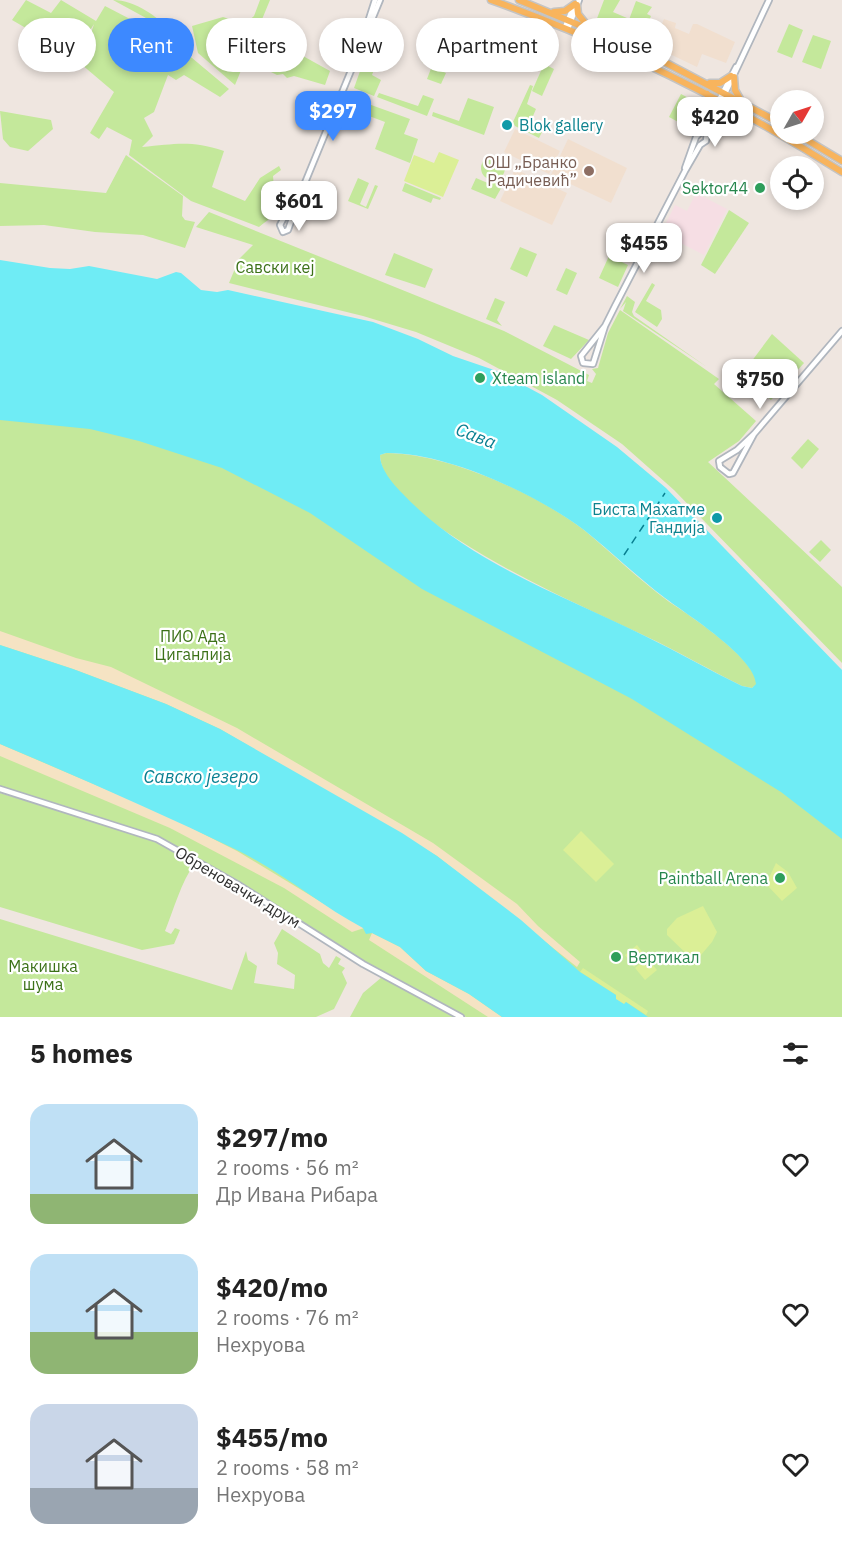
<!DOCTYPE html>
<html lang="en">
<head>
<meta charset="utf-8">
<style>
  :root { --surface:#fff; --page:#f6f6f6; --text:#222; --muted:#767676; --accent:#3d89ff }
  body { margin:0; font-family:"IBM Plex Sans",sans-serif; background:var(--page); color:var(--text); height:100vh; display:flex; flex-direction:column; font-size:22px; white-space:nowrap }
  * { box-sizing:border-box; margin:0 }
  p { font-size:20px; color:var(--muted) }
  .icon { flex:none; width:33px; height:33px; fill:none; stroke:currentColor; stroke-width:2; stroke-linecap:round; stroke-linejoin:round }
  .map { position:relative; height:1017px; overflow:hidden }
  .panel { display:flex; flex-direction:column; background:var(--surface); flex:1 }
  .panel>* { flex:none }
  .guide { position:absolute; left:18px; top:18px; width:807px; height:54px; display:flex; gap:12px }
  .needle { width:39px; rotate:51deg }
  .tools { position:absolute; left:770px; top:90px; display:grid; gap:12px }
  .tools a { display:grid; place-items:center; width:54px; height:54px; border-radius:50%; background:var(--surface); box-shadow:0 3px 9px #0003; font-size:30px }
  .price { position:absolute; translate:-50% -51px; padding:0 14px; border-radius:12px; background:#fff; color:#222; font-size:20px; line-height:39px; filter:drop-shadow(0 2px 3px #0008) }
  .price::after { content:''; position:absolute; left:50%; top:36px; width:18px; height:14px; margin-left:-9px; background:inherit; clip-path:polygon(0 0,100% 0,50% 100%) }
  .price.selected { background:var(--accent); color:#fff }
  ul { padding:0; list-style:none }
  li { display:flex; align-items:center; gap:18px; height:150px; padding:0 30px }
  li span { display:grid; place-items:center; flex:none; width:168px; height:120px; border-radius:18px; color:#555 }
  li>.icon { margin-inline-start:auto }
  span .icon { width:72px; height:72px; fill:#fffc; stroke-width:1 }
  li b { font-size:26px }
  h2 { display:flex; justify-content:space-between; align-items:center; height:72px; padding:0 30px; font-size:26px }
  .chip { padding:0 21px; border-radius:27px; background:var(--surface); box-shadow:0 3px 9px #0003; font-size:21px; line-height:54px }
  .chip.selected { background:var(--accent); color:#fff }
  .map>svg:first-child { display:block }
  .education { fill:#f1dfcf }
  .medical { fill:#f6dee4 }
  .green { fill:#c4e89b }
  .sand { fill:#f5e3c3 }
  .pitch { fill:#dbef96 }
  .water { fill:#6fecf5; fill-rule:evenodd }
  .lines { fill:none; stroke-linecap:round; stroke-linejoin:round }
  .ferry { stroke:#087f91; stroke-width:1.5; stroke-dasharray:8 6; stroke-linecap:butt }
  .minor-casing { stroke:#b0b6be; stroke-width:8 }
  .major-casing { stroke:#c4c4c4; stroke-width:9 }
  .minor { stroke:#fff; stroke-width:4.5 }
  .major { stroke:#f8b45d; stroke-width:6 }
  .culture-dot { fill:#0f9aa8; stroke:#fff; stroke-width:2 }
  .education-dot { fill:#8d6e63; stroke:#fff; stroke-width:2 }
  .leisure-dot { fill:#2e9e5b; stroke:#fff; stroke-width:2 }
  .labels { text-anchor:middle; stroke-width:4.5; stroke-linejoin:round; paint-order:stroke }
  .culture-label { font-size:16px; fill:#0d838f; stroke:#fff; text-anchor:start }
  .education-label { font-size:16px; fill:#785e54; stroke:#fff; text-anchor:end }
  .leisure-label { font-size:16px; fill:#27864d; stroke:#fff; text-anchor:end }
  .park-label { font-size:16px; fill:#3c7118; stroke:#fff }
  .street-label { font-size:16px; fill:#2e2e2e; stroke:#fff }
  .water-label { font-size:18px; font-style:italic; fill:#087f91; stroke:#fff }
</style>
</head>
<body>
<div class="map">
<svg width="842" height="1017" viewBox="0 0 842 1017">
  <rect width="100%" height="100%" fill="#efe6e0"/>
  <g class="education">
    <path d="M664 19 676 23 675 28 689 34 693 24H697L735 42 726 63 702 54 697 67 653 46Z"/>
    <path d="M515 129 560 151 549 174 504 152Z"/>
    <path d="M568 139 627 168 611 203 551 175Z"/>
    <path d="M515 169 567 193 552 225 500 201Z"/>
  </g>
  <path class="medical" d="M696 193 727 209 704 255 661 233 675 205 687 211Z"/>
  <g class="green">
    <path d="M26 0 51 13 61 0 96 21 105 6 157 33 156 41 173 42 229 89 220 97 184 75 176 80 168 75 154 112 144 118 153 136 142 147C176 144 190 140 224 151L212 187 245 201 260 178 279 166 281 170 273 176 274 188 283 196 292 193 296 197C286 209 271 217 259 227L191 201 129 155 132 140 107 127 99 139 90 133 114 92 81 64 94 24 74 56 12 20Z"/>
    <path d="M113 0C136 0 157 17 173 32L186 29 190 48 157 24Z"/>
    <path d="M260 0H270L235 85 198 53 192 26 223 17 245 24 254 16Z"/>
    <path d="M604 0H620L613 12 627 18 621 31 596 21Z"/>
    <path d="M636 1 652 7 647 14 651 16 644 34 652 37 649 44 624 33Z"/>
    <path d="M277 23 289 26 291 31 304 37 300 44 303 56 330 71 325 85 294 76 287 78 283 74 277 75 261 67Z"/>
    <path d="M789 24 803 30 792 58 777 52Z"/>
    <path d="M813 35 831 41 821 69 802 62Z"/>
    <path d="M425 56 435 60 434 68 446 73 441 84 427 79 432 66 422 62Z"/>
    <path d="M364 60 376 64 372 75 381 80 374 96 354 88Z"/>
    <path d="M544 64 554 69 542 96 532 91Z"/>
    <path d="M530 85 533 86 527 104 536 109 530 123 543 130 539 138 515 126 513 122Z"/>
    <path d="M379 93 418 106 423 95 434 99 427 116 377 97Z"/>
    <path d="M681 94 709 109 697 132 669 117Z"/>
    <path d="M349 97 410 119 404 134 418 139 410 163 375 149 385 122 345 107Z"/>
    <path d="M468 98 494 107 484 135 432 116 433 112 459 121Z"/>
    <path d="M0 111 51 120 53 129 28 151 10 147 3 139Z"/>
    <path d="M126 155 183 196 182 216 185 220 195 222 185 248 143 235 95 232 44 225 0 226V183L106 193Z"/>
    <circle cx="493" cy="168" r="12"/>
    <path d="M508 176 495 199 471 189 476 178 490 184Z"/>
    <path d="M358 178 369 183 360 204 366 207 375 185 378 186 368 209 348 201Z"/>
    <path d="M405 183 441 198 440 200 433 198 431 203 402 191Z"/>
    <path d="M729 210 749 223 715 274 701 265Z"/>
    <path d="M209 212 504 331 589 375 587 381 592 383 596 374 592 369 598 368 608 333 620 310 719 379 714 384 756 421 739 441 708 462 842 587V663L674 490 622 444 557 400 479 358 416 332 363 316 229 283 239 259 253 245 196 227Z"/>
    <path d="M520 247 537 254 527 277 510 269Z"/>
    <path d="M394 253 433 269 425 288 385 275Z"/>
    <path d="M609 256 628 265 618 287 599 278Z"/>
    <path d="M566 268 577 273 567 295 556 290Z"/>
    <path d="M652 283 655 285 646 301 661 310 662 319 657 327 635 312Z"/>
    <path d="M627 296 635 302 632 312 634 316 707 367 623 311 626 302 620 309Z"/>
    <path d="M495 298 505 302 497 320 502 326 486 319Z"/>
    <path d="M554 325 589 340 571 359 543 346Z"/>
    <path d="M772 334 804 363 771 400 742 374Z"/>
    <path d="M0 408 212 444 842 818V1017H466L376 969 238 881 157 836 0 786Z"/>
    <path d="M808 439 819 449 802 469 791 458Z"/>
    <path d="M386 453C446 453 536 493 584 530 612 553 638 579 668 601 689 615 755 658 757 684L752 688 742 686C709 670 678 651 645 636 591 610 381 521 380 455Z"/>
    <path d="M821 540 831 550 820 562 809 552Z"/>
    <path d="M0 793 133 833 156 841 195 863C181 882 174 909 165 931L171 934 175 928 180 930 174 944 142 950 0 907Z"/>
    <path d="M0 919 232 990 246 951 248 960 257 966 254 983 294 989 295 975 277 964 278 953 274 943 282 929 320 954 323 963 329 968 336 956 341 959 338 964 345 968 342 972 347 983 334 1009 316 1017H0Z"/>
    <path d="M382 977 457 1017H350L363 993Z"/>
  </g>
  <g class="sand">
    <path d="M0 631 76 658 111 667 237 728 433 843 517 904 538 926 580 962 577 967 437 856 220 729 166 704 73 669 0 645Z"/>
    <path d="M0 744 166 815 237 851 364 928 352 932 284 888 170 828 0 756Z"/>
    <path d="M372 933 400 947 426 971 469 994 502 1017H488L369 940Z"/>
  </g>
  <g class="pitch">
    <path d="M439 152 459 160 443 197 404 181 414 155 434 163Z"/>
    <path d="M581 831 614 864 596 882 563 850Z"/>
    <path d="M776 863 788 872 797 888 782 901 766 884Z"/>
    <path d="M703 906 717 932 712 942 695 962 667 935V929L677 918Z"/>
    <path d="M637 945 646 957 634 967 625 955Z"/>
    <path d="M647 958 657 970 645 980 635 968Z"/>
    <path d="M583 968 648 1011 646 1015 626 1002 624 1005 615 999 616 995 580 972Z"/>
  </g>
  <g class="water">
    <path d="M0 260 50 268 70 269 89 266 157 279 176 272 181 273 201 290 217 292 228 290 373 322 418 339 453 356 497 371 542 395 617 447 666 488 842 670V839L781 792 632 699 422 589 310 513 222 468 139 441 90 429 0 420ZM386 453C446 452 536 494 584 530 612 552 637 577 665 598 686 614 755 657 756 684L752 688 742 686C709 670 678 652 645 636 561 594 468 563 402 493 393 484 380 469 380 455Z"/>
    <path d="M0 645 73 669 166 704 220 729 402 833 437 856 521 920 580 972 616 995V999L624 1004 626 1002 648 1017H502L469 994 426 971 400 947 372 933 366 934 363 928C320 905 283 873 239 851 160 813 81 778 0 744Z"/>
  </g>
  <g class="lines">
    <path class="ferry" d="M624 555 665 493"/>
    <g class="minor-casing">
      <g id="minor">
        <path d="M368 22 375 0"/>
        <path d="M565 27 574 5"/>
        <path d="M568 29 579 0"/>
        <path d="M685 168 696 137 704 129 736 67"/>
        <path d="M293 212H287L280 225 283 232 288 230 302 190 380 0"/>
        <path d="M605 326 581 356 583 363 593 364 605 326 615 306 685 171 700 145 706 141 707 132 769 0"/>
        <path d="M754 434 733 473 729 474 720 467 719 461 737 450 754 434 842 331"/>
        <path d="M0 789 157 839 237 884 363 964 461 1017"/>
      </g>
    </g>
    <g class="major-casing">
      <g id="major">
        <path d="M491 0C615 44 731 102 842 172"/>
        <path d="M519 0 653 56 780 123"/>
        <path d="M577 5 578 14 586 24"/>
        <path d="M554 12 565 11 575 4"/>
        <path d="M734 77 735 90 740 99"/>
        <path d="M710 83H720L731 76"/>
        <path d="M707 94 712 101 713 111"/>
        <path d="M716 112 733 107"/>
        <path d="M797 134 842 161"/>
      </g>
    </g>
    <use href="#minor" class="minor"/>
    <use href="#major" class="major"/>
  </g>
  <g class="culture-dot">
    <circle cx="507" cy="125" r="6"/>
    <circle cx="717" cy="518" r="6"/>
  </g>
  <circle class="education-dot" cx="589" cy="171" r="6"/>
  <g class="leisure-dot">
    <circle cx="760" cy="188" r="6"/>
    <circle cx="480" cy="378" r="6"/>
    <circle cx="780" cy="878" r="6"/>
    <circle cx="616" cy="957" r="6"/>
  </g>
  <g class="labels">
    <g class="culture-label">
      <text x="519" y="131">Blok gallery</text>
      <text x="705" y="515" text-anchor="end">Биста Махатме<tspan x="705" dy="18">Гандија</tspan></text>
    </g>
    <g class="education-label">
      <text x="577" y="168">ОШ „Бранко<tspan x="577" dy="18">Радичевић”</tspan></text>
    </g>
    <g class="leisure-label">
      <text x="748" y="194">Sektor44</text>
      <text x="492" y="384" text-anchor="start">Xteam island</text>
      <text x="768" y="884">Paintball Arena</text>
      <text x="628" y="963" text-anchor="start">Вертикал</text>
    </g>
    <g class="park-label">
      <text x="275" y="273">Савски кеј</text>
      <text x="193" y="642">ПИО Ада<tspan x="193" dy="18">Циганлија</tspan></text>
      <text x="43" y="972">Макишка<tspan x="43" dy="18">шума</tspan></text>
    </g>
    <g class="street-label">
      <text transform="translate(238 887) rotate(31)" y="6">Обреновачки друм</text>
    </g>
    <g class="water-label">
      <text transform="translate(476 436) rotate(21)" y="6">Сава</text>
      <text x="201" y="783">Савско језеро</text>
    </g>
  </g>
</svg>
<div class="tools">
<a><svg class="needle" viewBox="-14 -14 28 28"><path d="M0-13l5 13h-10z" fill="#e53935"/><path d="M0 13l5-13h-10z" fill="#767676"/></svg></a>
<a><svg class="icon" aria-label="locate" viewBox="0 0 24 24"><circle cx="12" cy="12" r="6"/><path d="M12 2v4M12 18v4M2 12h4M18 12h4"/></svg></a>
</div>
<b class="price selected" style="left:333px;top:142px">$297</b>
<b class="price" style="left:715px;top:148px">$420</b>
<b class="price" style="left:299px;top:232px">$601</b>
<b class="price" style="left:644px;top:274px">$455</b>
<b class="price" style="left:760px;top:410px">$750</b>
<div class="guide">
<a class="chip">Buy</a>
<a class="chip selected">Rent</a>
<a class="chip">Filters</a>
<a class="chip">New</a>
<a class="chip">Apartment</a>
<a class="chip">House</a>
</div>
</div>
<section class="panel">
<h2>5 homes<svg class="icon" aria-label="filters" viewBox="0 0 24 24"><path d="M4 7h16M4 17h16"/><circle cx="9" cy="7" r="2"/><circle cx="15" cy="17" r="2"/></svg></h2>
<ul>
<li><span style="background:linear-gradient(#bfe0f5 75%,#8fb573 0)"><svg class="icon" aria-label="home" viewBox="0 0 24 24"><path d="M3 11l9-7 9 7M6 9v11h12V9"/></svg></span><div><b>$297/mo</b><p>2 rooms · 56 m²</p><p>Др Ивана Рибара</p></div><svg class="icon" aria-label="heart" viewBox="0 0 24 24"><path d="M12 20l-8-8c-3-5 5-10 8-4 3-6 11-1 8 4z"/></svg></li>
<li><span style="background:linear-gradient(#bfe0f5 65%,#8fb573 0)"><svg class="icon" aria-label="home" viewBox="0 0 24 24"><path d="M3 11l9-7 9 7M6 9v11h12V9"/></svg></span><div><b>$420/mo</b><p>2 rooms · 76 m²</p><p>Нехруова</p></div><svg class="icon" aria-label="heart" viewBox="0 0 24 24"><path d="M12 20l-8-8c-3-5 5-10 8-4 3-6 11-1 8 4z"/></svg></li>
<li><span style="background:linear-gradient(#c9d6e8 70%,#9aa5b1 0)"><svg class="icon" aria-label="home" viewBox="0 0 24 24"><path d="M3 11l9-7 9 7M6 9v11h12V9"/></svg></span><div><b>$455/mo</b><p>2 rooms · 58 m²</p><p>Нехруова</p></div><svg class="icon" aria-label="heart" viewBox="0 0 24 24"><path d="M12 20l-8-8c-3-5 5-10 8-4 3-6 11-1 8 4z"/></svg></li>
</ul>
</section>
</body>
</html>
